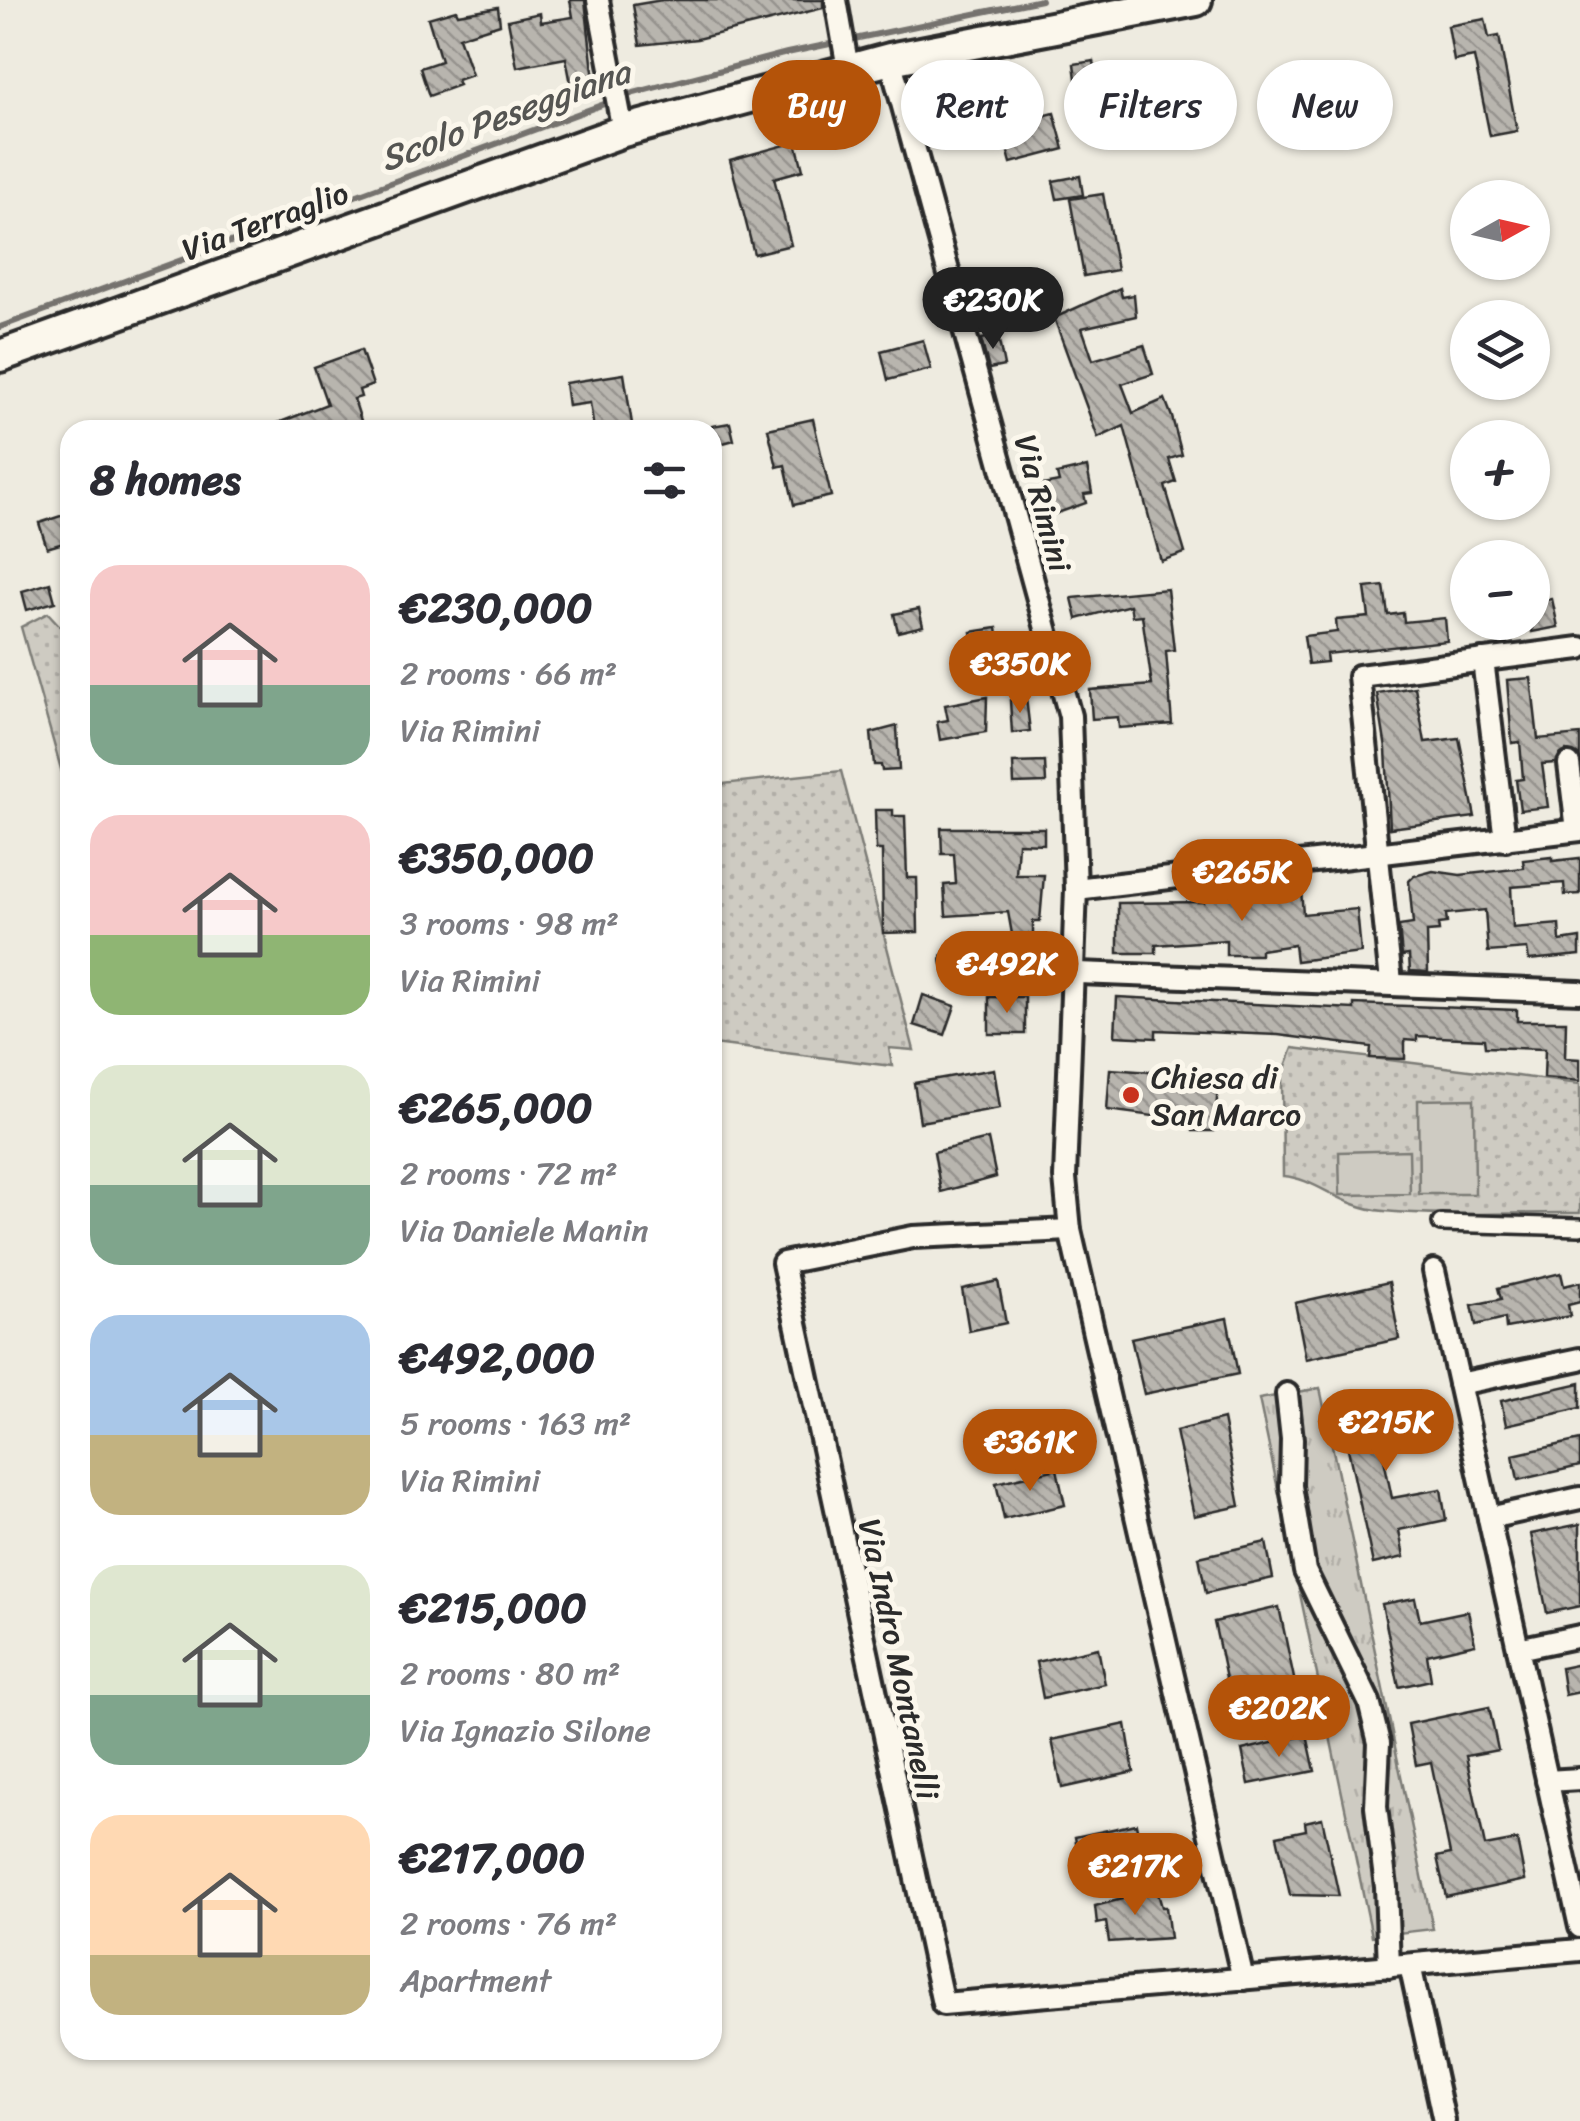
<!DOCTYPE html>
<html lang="en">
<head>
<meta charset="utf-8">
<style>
  :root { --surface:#fff; --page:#f7f7f7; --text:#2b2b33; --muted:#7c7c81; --accent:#b45309 }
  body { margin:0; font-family:Sriracha,sans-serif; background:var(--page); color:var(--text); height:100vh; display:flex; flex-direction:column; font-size:38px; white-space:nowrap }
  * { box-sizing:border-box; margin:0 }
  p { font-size:32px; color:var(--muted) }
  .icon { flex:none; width:55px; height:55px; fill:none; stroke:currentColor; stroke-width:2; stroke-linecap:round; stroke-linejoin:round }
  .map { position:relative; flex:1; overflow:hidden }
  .drawer { position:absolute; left:60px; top:420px; width:662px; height:1640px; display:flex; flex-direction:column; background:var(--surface); border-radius:30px; box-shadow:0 2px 8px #0004 }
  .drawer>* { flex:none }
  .banner { position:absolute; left:752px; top:60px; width:678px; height:90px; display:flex; gap:20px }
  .needle { width:65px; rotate:82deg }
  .fabs { position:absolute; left:1450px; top:180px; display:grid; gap:20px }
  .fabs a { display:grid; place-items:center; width:100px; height:100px; border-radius:50%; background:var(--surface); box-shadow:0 2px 8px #0004; font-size:50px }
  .price { position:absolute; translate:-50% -85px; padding:0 22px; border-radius:35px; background:var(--accent); color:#fff; font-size:32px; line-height:65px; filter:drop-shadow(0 2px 5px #0008) }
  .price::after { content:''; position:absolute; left:50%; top:60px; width:30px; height:22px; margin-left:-15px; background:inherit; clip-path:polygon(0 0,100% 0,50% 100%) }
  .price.current { background:#222; color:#fff }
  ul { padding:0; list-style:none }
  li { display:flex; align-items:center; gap:30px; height:250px; padding:0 30px }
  li span { display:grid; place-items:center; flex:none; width:280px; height:200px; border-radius:30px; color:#555 }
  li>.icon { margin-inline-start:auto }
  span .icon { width:120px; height:120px; fill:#fffc; stroke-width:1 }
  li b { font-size:42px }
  h2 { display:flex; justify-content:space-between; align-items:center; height:120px; padding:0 30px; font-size:42px }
  .chip { padding:0 35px; border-radius:45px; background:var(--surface); box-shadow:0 2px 8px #0004; font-size:35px; line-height:90px }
  .chip.current { background:var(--accent); color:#fff }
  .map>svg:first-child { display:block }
  .grass { fill:url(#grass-dots); stroke:#7c7b76; stroke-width:2.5 }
  .park { fill:url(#park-tufts); stroke:#7c7b76; stroke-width:2.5 }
  .pitch { fill:#cecbc2; stroke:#7c7b76; stroke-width:2.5 }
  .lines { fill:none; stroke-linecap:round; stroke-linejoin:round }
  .stream { stroke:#74726e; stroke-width:6 }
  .building { fill:url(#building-back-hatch); stroke:#2b2b2b; stroke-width:2.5 }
  .pedestrian-casing { stroke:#2b2b2b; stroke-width:22 }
  .minor-casing { stroke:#2b2b2b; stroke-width:28 }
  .primary-casing { stroke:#2b2b2b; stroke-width:38 }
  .pedestrian { stroke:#fbf7ec; stroke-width:15 }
  .minor { stroke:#fbf7ec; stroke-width:20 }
  .primary { stroke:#fbf7ec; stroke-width:30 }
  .poi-dot { fill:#c8321e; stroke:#fbf7ec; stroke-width:4 }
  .labels { text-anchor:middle; stroke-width:10; stroke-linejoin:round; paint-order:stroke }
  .street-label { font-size:32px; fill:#2b2b2b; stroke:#fbf7ec }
  .poi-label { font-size:32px; fill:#2b2b2b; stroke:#fbf7ec; text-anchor:start }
  .water-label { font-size:35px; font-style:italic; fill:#555552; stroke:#fbf7ec }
</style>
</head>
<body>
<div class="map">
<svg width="1580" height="2121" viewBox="0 0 1580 2121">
  <defs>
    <pattern id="grass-dots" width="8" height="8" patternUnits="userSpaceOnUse" patternTransform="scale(2.5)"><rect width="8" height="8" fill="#cecbc2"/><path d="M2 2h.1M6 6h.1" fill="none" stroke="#b1aea7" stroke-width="1.8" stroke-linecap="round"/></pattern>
    <pattern id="park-tufts" width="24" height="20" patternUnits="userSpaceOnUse" patternTransform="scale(2.5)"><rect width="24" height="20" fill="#cecbc2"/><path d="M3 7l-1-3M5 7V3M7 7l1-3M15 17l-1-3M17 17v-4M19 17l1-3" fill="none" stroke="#b1aea7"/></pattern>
    <pattern id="building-back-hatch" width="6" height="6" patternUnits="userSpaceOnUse" patternTransform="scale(2.5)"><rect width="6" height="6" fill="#b8b5ae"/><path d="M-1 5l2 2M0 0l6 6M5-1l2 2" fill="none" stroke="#96938e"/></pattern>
  </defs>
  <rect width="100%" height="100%" fill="#eeebe0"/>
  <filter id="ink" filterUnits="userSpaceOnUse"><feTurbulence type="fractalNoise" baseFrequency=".01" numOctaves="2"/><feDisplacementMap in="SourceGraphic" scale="20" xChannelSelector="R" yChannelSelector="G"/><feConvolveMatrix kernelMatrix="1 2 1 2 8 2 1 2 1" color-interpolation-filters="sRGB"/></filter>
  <g filter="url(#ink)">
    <g class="grass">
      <path d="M48 613 70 637V801L21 627Z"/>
      <path d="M841 771 914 1050 889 1048 892 1066 713 1044V785Z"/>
      <path d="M1293 1048 1580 1084V1213C1516 1212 1449 1217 1384 1211 1342 1208 1316 1178 1283 1176L1282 1076Z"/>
    </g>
    <path class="park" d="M1320 1388 1433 1929 1372 1936 1259 1399Z"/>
    <g class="pitch">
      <path d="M1474 1099 1475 1194H1419L1418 1100Z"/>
      <path d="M1409 1150 1410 1194 1340 1195 1339 1152Z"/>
    </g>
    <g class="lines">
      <path class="stream" d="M0 327 634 93 787 53 1041 0"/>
    </g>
    <g class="building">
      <path d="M570 0H585L594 80 571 84 566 58 517 67 508 20 540 13 541 22 573 17Z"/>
      <path d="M662 0H823V8L697 39 640 45 633 5Z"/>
      <path d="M498 7 500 24 459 37 472 75 457 80 459 85 429 96 420 68 441 61 428 18 456 10 458 14Z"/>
      <path d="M1485 19 1489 38 1499 36 1517 131 1490 136 1474 57 1454 61 1448 26Z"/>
      <path d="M1094 61 1098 89 1078 93 1074 64Z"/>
      <path d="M1054 113 1064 149 1011 163 1001 127Z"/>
      <path d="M796 142 803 170 774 178 791 245 754 254 730 160Z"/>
      <path d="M1080 176 1083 195 1057 199 1053 181Z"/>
      <path d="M1103 194 1117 270 1084 276 1070 199Z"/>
      <path d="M1120 288 1122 297 1134 295 1136 316 1082 328 1093 360 1144 345 1153 374 1122 384 1133 413 1165 399 1172 417 1182 455 1169 459 1176 482 1165 486 1185 553 1161 561 1124 426 1098 438 1054 318Z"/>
      <path d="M998 336 1004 366 989 369 981 339Z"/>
      <path d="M923 340 931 369 888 380 881 351Z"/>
      <path d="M361 350 373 385 359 390 361 397 354 399 364 430H260L327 404 314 367Z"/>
      <path d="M624 374 633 430H594L590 403 568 406 565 383Z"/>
      <path d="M813 419 831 496 794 505 785 465 777 467 768 429Z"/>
      <path d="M730 423 734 440 712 446V426Z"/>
      <path d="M1087 467 1092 493 1084 494 1086 503 1049 516 1043 485 1059 482 1057 474Z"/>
      <path d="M70 513V541L47 548 39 523Z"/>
      <path d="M50 583 55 602 27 610 22 591Z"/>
      <path d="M1384 586 1388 615 1403 613 1404 622 1445 618 1447 641 1326 654 1327 662 1308 664 1304 636 1337 632 1336 620 1369 617 1365 588Z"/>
      <path d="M1167 589 1174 650 1166 651 1172 724 1119 728 1118 717 1092 719 1090 690 1152 685 1142 615 1132 616 1130 605 1077 619 1072 598Z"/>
      <path d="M1552 599 1558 627 1532 632V602Z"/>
      <path d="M919 609 923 626 898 632 894 614Z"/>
      <path d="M997 628 1006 684H979L971 632Z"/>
      <path d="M1531 678 1538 739 1580 735V756L1566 751 1556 763 1542 764 1548 807 1520 810 1516 780 1523 779 1520 742 1512 743 1507 680Z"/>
      <path d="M1415 687 1425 742 1459 738 1475 817 1390 828 1386 749 1377 693Z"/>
      <path d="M987 697 986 732 940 740 937 722 948 720 945 705Z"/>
      <path d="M1026 698 1030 731 1012 733 1010 700Z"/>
      <path d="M897 726 899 770 882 771 881 765H874L871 733Z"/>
      <path d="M1045 762 1046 783 1014 784 1013 763Z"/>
      <path d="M875 810H893V816H905L907 878H917L918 932 883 933 882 850H876Z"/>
      <path d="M941 828H1044V844L1018 843 1016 875H1044L1040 921H1033V934H1012L1008 912 946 916 944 885 956 884 954 854H942Z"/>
      <path d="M1552 857V861L1580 858V894L1565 895 1564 883 1511 887 1513 928 1559 924 1560 941 1580 938V955L1529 960 1527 949 1488 952 1485 910 1446 914 1447 923 1438 924 1439 931 1427 932 1428 972 1410 971 1409 955 1402 956 1399 926 1413 924 1409 881 1414 876 1433 871 1460 875 1524 868 1523 860Z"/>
      <path d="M1300 878 1303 914 1357 909 1361 953 1296 961 1294 945 1260 950V955H1226V940L1156 945V953H1118V903L1204 902V897L1239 896 1238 885Z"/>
      <path d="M923 995 955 1006 945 1035 914 1025Z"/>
      <rect x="989" y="997" width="36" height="37"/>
      <path d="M1117 997 1354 1009V1004L1517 1010V1021H1566L1565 1058 1580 1059V1081L1544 1078 1545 1049 1485 1047 1484 1039 1417 1036V1041L1405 1040V1059L1370 1058 1371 1047 1278 1035 1156 1030V1038L1115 1036Z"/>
      <path d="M994 1069 1000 1108 920 1122 914 1083Z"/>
      <path d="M1110 1069 1219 1077 1214 1131H1193L1192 1121 1107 1110Z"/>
      <path d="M988 1139 996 1177 941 1192 934 1152Z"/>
      <path d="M1561 1273 1564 1286 1580 1282V1302L1568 1305 1570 1316 1506 1328 1505 1318 1476 1325 1472 1305 1501 1299 1498 1288Z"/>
      <path d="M998 1281 1006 1323 969 1331 962 1289Z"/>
      <path d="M1389 1282 1399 1339 1306 1359 1295 1303Z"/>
      <path d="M1227 1318 1238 1374 1144 1394 1131 1338Z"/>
      <path d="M1580 1383V1408L1506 1425 1501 1401Z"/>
      <path d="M1370 1392 1375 1417 1423 1407 1430 1440 1382 1450 1392 1498 1441 1489 1446 1520 1399 1530 1404 1557 1373 1564 1337 1398Z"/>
      <path d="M1223 1419 1240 1506 1194 1516 1176 1431Z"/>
      <path d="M1580 1440V1466L1518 1480 1513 1455Z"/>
      <path d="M1057 1469 1065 1505 1004 1519 996 1483Z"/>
      <path d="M1580 1524V1606L1547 1613 1531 1534Z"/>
      <path d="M1266 1542 1273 1578 1206 1593 1199 1557Z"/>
      <path d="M1415 1598 1420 1621 1468 1611 1475 1644 1427 1655 1431 1680 1399 1687 1382 1604Z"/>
      <path d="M1279 1607 1300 1707 1235 1721 1214 1622Z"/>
      <path d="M1098 1648 1105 1684 1043 1698 1036 1662Z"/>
      <path d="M1580 1664V1692L1565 1695 1561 1668Z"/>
      <path d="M1489 1707 1498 1750 1466 1756 1485 1846 1517 1840 1525 1880 1446 1897 1437 1857 1450 1854 1431 1762 1416 1765 1408 1724Z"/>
      <path d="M1126 1724 1134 1772 1062 1788 1052 1740Z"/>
      <path d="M1307 1735 1315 1771 1249 1784 1242 1750Z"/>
      <path d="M1322 1818 1339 1896 1290 1895 1277 1836 1306 1830 1305 1822Z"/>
      <path d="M1136 1824 1143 1857 1081 1870 1075 1837Z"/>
      <path d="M1157 1890 1162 1907H1166L1170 1938 1109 1942 1106 1922 1097 1924 1095 1906Z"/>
    </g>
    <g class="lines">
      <g class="pedestrian-casing">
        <path id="pedestrian" d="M1441 1223 1580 1227"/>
      </g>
      <g class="minor-casing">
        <g id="minor">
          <path d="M598 0 623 131"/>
          <path d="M836 0 848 69"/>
          <path d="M890 59 1070 716 1076 889 1065 1178 1070 1230 1243 1979"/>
          <path d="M1483 660 1505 840"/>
          <path d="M1569 764 1577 830"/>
          <path d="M1076 889 1580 830"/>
          <path d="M954 960 971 969 1580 992"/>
          <path d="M1391 982 1359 676 1580 648"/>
          <path d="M1070 1230 913 1237 783 1263 943 2004 1580 1950"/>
          <path d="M1434 1271 1580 1927"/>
          <path d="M1459 1384 1580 1359"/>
          <path d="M1287 1394 1292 1439 1291 1486 1305 1571 1369 1702 1379 1743 1376 1807 1386 1887 1389 1967"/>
          <path d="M1489 1518 1580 1498"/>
          <path d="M1518 1649 1580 1636"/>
          <path d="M1547 1781 1580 1779"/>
          <path d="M1410 1965 1444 2121"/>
        </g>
      </g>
      <g class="primary-casing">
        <path id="primary" d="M0 356 623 131 890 59 1196 0"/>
      </g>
      <use href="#pedestrian" class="pedestrian"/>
      <use href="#minor" class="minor"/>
      <use href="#primary" class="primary"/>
    </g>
  </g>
  <circle class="poi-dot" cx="1131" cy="1095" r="10"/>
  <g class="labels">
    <g class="street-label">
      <text transform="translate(265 221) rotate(-20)" y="11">Via Terraglio</text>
      <text transform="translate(1043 503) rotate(75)" y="11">Via Rimini</text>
      <text transform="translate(899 1659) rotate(78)" y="11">Via Indro Montanelli</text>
    </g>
    <g class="poi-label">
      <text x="1151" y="1088">Chiesa di<tspan x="1151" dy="37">San Marco</tspan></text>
    </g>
    <g class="water-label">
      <text transform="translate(505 115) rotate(-20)" y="12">Scolo Peseggiana</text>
    </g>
  </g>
</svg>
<div class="fabs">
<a><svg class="needle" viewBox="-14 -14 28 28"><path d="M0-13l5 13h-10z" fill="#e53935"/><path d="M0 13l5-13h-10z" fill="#7c7c81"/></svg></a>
<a><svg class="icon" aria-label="layers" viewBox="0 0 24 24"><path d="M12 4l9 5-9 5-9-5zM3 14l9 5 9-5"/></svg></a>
<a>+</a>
<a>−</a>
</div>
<b class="price current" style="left:993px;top:352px">€230K</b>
<b class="price" style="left:1020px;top:716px">€350K</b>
<b class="price" style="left:1242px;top:924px">€265K</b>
<b class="price" style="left:1007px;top:1016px">€492K</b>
<b class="price" style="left:1386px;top:1474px">€215K</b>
<b class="price" style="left:1030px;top:1494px">€361K</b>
<b class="price" style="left:1279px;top:1760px">€202K</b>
<b class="price" style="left:1135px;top:1918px">€217K</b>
<div class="banner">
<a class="chip current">Buy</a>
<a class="chip">Rent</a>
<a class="chip">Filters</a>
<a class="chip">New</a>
</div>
<section class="drawer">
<h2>8 homes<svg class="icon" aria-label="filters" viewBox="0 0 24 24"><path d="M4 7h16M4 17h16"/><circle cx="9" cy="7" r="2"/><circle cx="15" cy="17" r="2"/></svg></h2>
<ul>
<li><span style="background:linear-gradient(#f6c9c9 60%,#7fa58c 0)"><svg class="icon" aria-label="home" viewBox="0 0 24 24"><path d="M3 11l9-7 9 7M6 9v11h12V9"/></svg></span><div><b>€230,000</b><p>2 rooms · 66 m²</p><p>Via Rimini</p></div></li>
<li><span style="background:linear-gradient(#f6c9c9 60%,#8fb573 0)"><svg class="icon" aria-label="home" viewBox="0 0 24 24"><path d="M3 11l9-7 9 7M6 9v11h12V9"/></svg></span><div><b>€350,000</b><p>3 rooms · 98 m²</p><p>Via Rimini</p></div></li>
<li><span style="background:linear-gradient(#dfe7d0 60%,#7fa58c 0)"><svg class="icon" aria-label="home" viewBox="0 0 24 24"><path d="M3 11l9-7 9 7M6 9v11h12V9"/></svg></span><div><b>€265,000</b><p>2 rooms · 72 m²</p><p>Via Daniele Manin</p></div></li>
<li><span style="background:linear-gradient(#a9c7e8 60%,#c2b280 0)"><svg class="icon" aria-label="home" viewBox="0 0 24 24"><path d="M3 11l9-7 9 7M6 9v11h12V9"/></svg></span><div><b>€492,000</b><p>5 rooms · 163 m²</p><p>Via Rimini</p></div></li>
<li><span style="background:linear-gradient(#dfe7d0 65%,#7fa58c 0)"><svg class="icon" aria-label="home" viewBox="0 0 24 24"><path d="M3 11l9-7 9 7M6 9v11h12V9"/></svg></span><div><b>€215,000</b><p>2 rooms · 80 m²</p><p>Via Ignazio Silone</p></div></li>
<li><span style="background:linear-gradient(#ffd9b3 70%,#c2b280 0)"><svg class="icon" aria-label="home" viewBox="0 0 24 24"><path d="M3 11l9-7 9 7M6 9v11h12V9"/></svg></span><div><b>€217,000</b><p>2 rooms · 76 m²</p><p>Apartment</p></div></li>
</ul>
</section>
</div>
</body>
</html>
